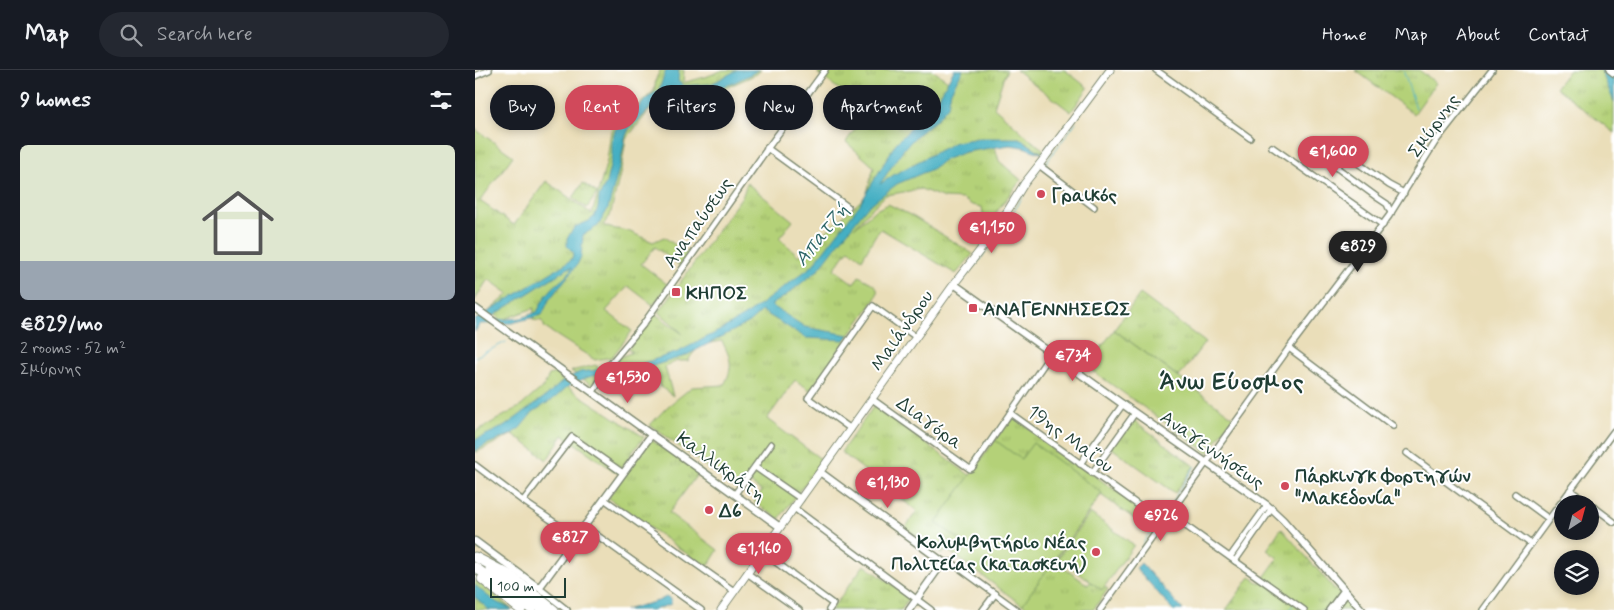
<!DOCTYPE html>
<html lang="en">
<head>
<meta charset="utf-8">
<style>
  :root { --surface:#171b24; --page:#242831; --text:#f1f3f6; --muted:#9ea1a6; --line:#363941; --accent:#d1495b }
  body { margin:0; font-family:Mynerve,sans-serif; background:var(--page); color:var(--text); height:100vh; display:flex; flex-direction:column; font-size:19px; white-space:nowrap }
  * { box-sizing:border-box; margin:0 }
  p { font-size:16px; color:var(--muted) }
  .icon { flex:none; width:28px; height:28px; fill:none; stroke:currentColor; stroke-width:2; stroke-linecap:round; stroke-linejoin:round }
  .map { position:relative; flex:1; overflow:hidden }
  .panel { display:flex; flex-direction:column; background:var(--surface); width:475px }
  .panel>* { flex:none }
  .hud { position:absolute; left:15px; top:15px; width:475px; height:45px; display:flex; gap:10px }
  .needle { width:32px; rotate:36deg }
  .controls { position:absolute; left:1079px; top:425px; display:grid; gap:10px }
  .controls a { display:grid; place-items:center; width:45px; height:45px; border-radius:50%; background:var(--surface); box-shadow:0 2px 8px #0003; font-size:25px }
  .scale { position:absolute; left:15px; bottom:12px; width:76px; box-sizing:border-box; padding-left:5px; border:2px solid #1f3d34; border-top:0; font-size:14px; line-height:18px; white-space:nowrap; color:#1f3d34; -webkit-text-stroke:4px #fff; paint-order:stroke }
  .price { position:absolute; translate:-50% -42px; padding:0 11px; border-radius:18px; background:var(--accent); color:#fff; font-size:16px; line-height:32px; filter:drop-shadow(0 1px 2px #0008) }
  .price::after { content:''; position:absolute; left:50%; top:30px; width:15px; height:11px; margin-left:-8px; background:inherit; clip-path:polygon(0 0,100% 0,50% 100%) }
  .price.current { background:#222; color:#fff }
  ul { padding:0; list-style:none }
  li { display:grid; align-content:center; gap:10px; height:265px; padding:0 20px }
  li+li { border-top:1px solid var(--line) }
  li span { display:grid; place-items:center; height:155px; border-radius:8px; color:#555 }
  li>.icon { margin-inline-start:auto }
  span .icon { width:90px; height:90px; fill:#fffc; stroke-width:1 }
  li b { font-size:21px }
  h2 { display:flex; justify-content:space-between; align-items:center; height:60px; padding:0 20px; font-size:21px }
  .tag { padding:0 18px; border-radius:22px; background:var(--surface); box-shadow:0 2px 8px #0003; font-size:18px; line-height:45px }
  .tag.current { background:var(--accent); color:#fff }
  header { display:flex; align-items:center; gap:30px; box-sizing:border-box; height:70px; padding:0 25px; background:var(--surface); border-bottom:1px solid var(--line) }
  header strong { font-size:24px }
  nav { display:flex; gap:28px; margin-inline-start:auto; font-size:18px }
  .search { width:350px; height:45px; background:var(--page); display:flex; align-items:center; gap:12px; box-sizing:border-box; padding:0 18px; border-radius:28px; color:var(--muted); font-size:19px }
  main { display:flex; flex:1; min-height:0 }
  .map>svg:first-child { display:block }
  .grass { fill:url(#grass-tufts); stroke:#6a8756 }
  .pitch { fill:#b4d178; stroke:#6a8756 }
  .water { fill:#44afc3; stroke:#32767c; fill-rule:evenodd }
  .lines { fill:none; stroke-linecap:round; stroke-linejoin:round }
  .stream { stroke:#44afc3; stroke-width:1 }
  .minor-casing { stroke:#848e76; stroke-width:8 }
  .tertiary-casing { stroke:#848e76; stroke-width:9 }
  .secondary-casing { stroke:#848e76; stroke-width:9 }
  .trunk-casing { stroke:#848e76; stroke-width:11 }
  .minor { stroke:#fff; stroke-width:5 }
  .tertiary { stroke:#fff; stroke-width:6 }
  .secondary { stroke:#fff; stroke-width:7 }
  .trunk { stroke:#fff; stroke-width:9 }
  .poi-dot { fill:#d1495b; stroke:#fff; stroke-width:2 }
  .labels { text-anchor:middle; stroke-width:4; stroke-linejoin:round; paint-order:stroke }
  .street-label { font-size:19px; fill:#1f3d34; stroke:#fff }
  .poi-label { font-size:19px; font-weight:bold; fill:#1f3d34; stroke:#fff; text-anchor:start }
  .water-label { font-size:20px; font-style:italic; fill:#2c6566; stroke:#fff }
  .district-label { font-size:24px; font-weight:bold; letter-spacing:1px; fill:#1f3d34; stroke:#fff }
</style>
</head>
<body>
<header>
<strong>Map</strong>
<div class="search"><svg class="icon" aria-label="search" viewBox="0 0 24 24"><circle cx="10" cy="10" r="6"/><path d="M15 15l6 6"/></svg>Search here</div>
<nav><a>Home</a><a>Map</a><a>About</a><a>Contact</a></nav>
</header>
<main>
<section class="panel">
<h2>9 homes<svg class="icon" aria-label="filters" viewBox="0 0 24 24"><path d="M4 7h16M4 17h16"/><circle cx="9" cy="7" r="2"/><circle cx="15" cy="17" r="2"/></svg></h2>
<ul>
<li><span style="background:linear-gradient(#dfe7d0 75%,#9aa5b1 0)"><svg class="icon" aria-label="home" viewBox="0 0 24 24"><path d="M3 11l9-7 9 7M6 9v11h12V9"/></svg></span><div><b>€829/mo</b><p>2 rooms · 52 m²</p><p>Σμύρνης</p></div></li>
</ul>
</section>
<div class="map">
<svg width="1139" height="540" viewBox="0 0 1139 540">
  <defs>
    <pattern id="grass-tufts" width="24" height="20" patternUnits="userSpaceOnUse" patternTransform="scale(1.25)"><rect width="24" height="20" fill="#b4d178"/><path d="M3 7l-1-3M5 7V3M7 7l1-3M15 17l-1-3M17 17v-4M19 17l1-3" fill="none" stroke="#9ab468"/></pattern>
  </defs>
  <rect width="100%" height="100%" fill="#fff"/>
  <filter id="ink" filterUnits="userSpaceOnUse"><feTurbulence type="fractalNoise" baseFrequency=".02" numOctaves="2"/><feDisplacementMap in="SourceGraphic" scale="10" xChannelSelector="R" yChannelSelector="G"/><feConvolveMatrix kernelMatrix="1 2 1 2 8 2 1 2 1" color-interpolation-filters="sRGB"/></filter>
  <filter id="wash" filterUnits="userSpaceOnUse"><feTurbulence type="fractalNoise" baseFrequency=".0096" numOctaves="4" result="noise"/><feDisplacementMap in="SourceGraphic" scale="20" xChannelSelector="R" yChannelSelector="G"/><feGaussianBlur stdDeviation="1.12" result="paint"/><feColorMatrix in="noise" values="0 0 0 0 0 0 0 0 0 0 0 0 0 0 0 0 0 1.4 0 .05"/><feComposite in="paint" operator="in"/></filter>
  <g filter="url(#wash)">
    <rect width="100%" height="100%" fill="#eadeb9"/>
    <g class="grass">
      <path d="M185 0H209L208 13 233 6 248 0H286L282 4 246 20 191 30 174 41 151 69 146 100 135 146 128 155 135 158 153 161 178 172 189 167 213 184 205 196 180 177 166 194 193 215 178 235 153 216 131 241 157 261 137 287 120 290 70 258 67 251 58 250 59 238 27 250 14 241 34 224 13 209 0 230V59L38 86 5 131 39 155 71 111 117 144 132 91 136 60 179 21 181 9Z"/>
      <path d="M346 0H457L473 11 479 0H532L528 9 519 37 557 71 568 79V83L544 68 490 82 520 77 524 91 546 110 522 141 510 161 514 154 509 149 507 137 497 135 488 129 469 128 446 119 411 125 394 141 379 158 399 141 413 134 439 147 498 184 481 204 406 159 400 166 387 189 374 179 359 199 379 214 384 206C397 214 408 215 399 231L335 320 320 310 292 349 347 390 304 449 279 432 287 421 268 408 261 418 175 355 192 337 217 317 249 315C259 296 256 289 247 271 230 274 222 275 213 291H202L190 297 198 326 186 317 177 304 172 301 148 305 135 313 127 309 144 288 157 282 153 279 179 243 208 264 184 242 268 125 272 113 318 151 304 168 324 186 391 126 399 97 371 72 393 40 343 4Z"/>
      <path d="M541 0H590L613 18 596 42Z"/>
      <path d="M880 0H944L961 13 939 44Z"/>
      <path d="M1094 0H1137L1139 4V63L1081 17Z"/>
      <path d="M108 113 122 123 112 138 98 128Z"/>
      <path d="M665 224 730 272 704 307 639 260Z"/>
      <path d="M121 295 126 302 117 315 96 301Z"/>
      <path d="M81 303 95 319 169 367 142 403 88 365 72 390 38 364 0 383V362L46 336 69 316 74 305Z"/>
      <path d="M399 336 500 409 535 390 516 376 537 346 680 449V453L675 460 626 425 579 491 613 515 618 509 633 519 618 540H555L471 479 467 485 430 458 442 441 366 382Z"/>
      <path d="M656 348 719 396 700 423 635 377Z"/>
      <path d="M175 369 224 402 194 443 243 480 232 498 133 428Z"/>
      <path d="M806 458 878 540H751L775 507 785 513 803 488 792 480Z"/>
      <path d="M389 495 435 527 426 540H356Z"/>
      <path d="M0 510 38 540H0Z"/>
    </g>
    <g class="pitch">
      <path d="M639 260 758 347 733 383 612 297Z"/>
      <path d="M520 370 546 389 558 373 627 423 547 535 478 484 487 471 461 453Z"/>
      <path d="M615 443 659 475 627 520 583 488Z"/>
    </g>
    <g class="water">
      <path d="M191 0H204L203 11 209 16 236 14 262 0H284L256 14 241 18 225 19 215 23H203L185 28 166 48 156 55 150 68 145 95 133 139 123 156 108 165 106 187 102 195 74 230 67 245 37 253 5 254 0 262V250L96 190 99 183 92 176V169L96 162 100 157 114 151 119 147 123 138 124 127 131 113 135 96 137 84V70L140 60 175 26 184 20ZM97 197C93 208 82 212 75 221 69 227 66 235 62 242L46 248 10 251 93 198Z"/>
      <path d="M479 0H488L476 21 473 36 460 51 443 64 428 80 405 114 420 104 480 72 504 68H544L568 84 548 77 535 75 490 82 469 90 457 99 422 114 392 137 343 200 309 227 296 235 330 257 374 265 370 270 331 268 287 241 275 252 210 286 171 298 148 303 120 305 108 309 92 317 80 328 58 342 45 358 35 365 12 374 0 381V370L30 356 75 323 89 310 105 302 162 295 203 282 244 261 274 243 337 196 385 134 421 73 460 34Z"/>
      <path d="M1126 0H1135L1139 11V32Z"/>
      <path d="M666 493 708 540H698L661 498Z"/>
      <path d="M0 515C7 521 14 528 23 533 28 535 32 536 37 540H14L0 527Z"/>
      <path d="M193 526 196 529V534L179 540H150L183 531Z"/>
    </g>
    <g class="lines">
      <g class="stream">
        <path d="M928 0 941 38"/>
        <path d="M155 58 166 48"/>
        <path d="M570 94 601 52"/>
        <path d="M487 211 507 187 543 135 552 117 564 101"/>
        <path d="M0 287 31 272"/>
        <path d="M687 448 720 396"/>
        <path d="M666 479 671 468 684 451"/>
        <path d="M814 540 818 535"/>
      </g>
    </g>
  </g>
  <g filter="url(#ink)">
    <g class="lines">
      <g class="minor-casing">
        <g id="minor">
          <path d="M681 0 775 68"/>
          <path d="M0 6 14 0"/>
          <path d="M831 75 903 128 912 134 916 143"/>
          <path d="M797 77 908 155"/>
          <path d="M292 78 373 137"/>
          <path d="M564 95 619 137"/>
          <path d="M862 98 864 91 877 89 914 115 929 123"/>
          <path d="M814 278 918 356"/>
          <path d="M118 322 136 293 167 256 295 75 350 0"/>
          <path d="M397 329 495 399 497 398 576 284"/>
          <path d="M535 343 688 453"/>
          <path d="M376 359 333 328 398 236 441 267"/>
          <path d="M932 383 1056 474"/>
          <path d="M605 394 648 334"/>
          <path d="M0 395 48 431 101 467"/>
          <path d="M280 397 326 429"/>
          <path d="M617 403 660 343"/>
          <path d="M1095 420 1114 434"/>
          <path d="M260 424 296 374"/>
          <path d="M1040 424 1074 449"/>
          <path d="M129 429 259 521"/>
          <path d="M48 431 97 367 148 403"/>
          <path d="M1115 434 1139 452"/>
          <path d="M319 438 456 540"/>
          <path d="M694 444 829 540"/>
          <path d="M109 456 226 540"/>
          <path d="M287 482 358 534 354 540"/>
          <path d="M755 487 792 435"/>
          <path d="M760 491 797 438"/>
          <path d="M468 492H476L542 540"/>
          <path d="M272 503 324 540"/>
          <path d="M64 518 92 540"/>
          <path d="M508 540 520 524"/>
          <path d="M625 540 814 278 914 146 961 71 1017 0"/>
          <path d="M854 540 869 520"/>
          <path d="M859 540 872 523"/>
          <path d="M1008 540 1074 449 1139 361"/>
        </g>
      </g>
      <g class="tertiary-casing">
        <g id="tertiary">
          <path d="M1135 0 1139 3"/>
          <path d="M479 214 660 343 792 435 808 450 887 540"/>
          <path d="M0 238 305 457"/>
          <path d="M345 402 468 492 434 540"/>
          <path d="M0 471 64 518 177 364"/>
        </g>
      </g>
      <g class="secondary-casing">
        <path id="secondary" d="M246 540 479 214 520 161 549 114 571 86 635 0"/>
      </g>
      <g class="trunk-casing">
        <g id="trunk">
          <path d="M0 487 35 505 79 540"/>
          <path d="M0 497 57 540"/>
          <path d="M15 499 68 540"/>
          <path d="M7 509 46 540"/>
        </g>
      </g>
      <use href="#minor" class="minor"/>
      <use href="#tertiary" class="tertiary"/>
      <use href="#secondary" class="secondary"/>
      <use href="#trunk" class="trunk"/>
    </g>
  </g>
  <g class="poi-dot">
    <circle cx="566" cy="124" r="5"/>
    <rect x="196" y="217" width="10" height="10" rx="2.5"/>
    <rect x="493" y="233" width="10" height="10" rx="2.5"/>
    <circle cx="810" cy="416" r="5"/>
    <circle cx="234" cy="440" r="5"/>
    <circle cx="621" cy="482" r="5"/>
  </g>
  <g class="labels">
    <g class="street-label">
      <text transform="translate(958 55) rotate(-54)" y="7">Σμύρνης</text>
      <text transform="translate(222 152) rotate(-55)" y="7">Αναπαύσεως</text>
      <text transform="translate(426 260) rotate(-55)" y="7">Μαιάνδρου</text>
      <text transform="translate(455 352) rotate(36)" y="7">Διαγόρα</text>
      <text transform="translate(596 368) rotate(36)" y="7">19ης Μαΐου</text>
      <text transform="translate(738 379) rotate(35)" y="7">Αναγεννήσεως</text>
      <text transform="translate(247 396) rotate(36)" y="7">Καλλικράτη</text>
    </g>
    <g class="poi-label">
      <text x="576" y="131">Γραικός</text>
      <text x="211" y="229">ΚΗΠΟΣ</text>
      <text x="508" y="245">ΑΝΑΓΕΝΝΗΣΕΩΣ</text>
      <text x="820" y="412">Πάρκινγκ Φορτηγών<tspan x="820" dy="22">"Μακεδονία"</tspan></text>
      <text x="244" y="447">Δ6</text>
      <text x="611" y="478" text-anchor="end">Κολυμβητήριο Νέας<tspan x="611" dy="22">Πολιτείας (κατασκευή)</tspan></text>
    </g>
    <g class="water-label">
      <text transform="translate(346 164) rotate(-51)" y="7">Απατζή</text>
    </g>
    <g class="district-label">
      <text x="757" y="319">Άνω Εύοσμος</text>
    </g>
  </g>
</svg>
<div class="controls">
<a><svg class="needle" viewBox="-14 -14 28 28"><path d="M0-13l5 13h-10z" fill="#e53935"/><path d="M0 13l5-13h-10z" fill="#9ea1a6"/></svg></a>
<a><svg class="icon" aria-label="layers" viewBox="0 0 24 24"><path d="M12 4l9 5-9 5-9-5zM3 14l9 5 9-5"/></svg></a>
</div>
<div class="scale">100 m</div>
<b class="price" style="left:858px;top:108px">€1,600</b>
<b class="price" style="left:517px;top:184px">€1,150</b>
<b class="price current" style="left:883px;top:203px">€829</b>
<b class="price" style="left:598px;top:312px">€734</b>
<b class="price" style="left:153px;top:334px">€1,530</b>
<b class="price" style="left:413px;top:439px">€1,130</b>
<b class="price" style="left:686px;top:472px">€926</b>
<b class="price" style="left:95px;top:494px">€827</b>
<b class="price" style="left:284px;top:505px">€1,160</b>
<div class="hud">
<a class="tag">Buy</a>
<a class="tag current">Rent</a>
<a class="tag">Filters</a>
<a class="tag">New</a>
<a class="tag">Apartment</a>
</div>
</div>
</main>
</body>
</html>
